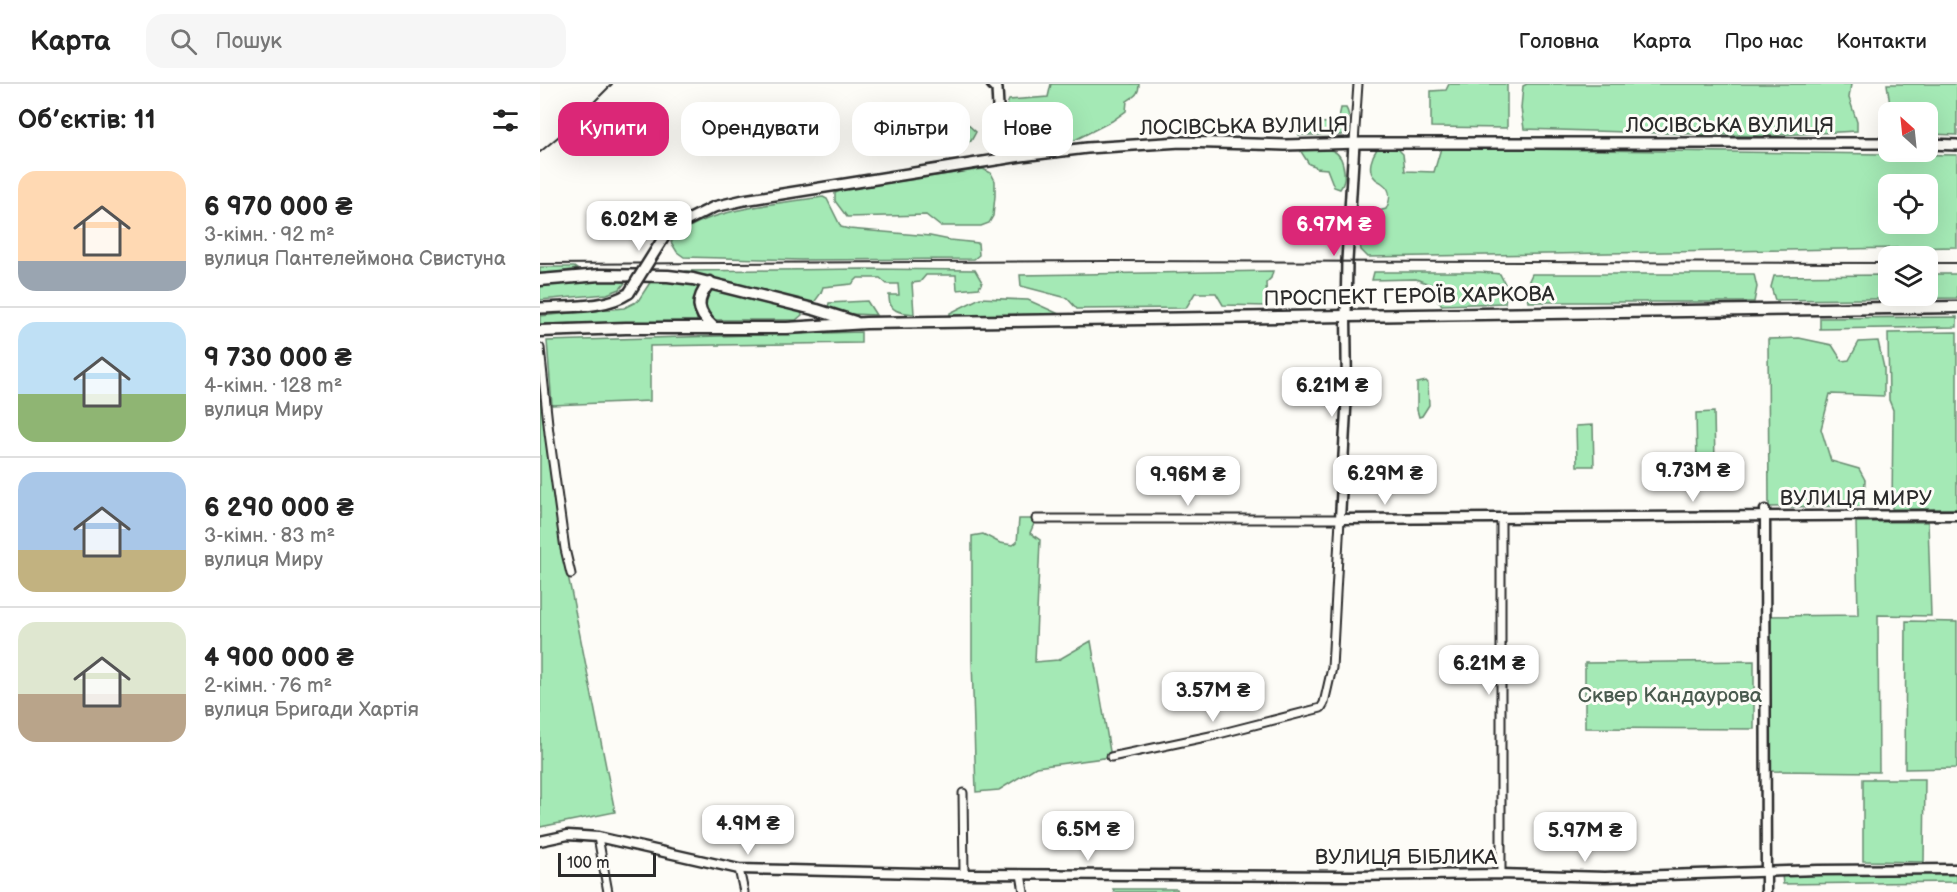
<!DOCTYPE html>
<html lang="uk">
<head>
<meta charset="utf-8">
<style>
  :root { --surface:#fff; --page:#f6f6f6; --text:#222; --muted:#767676; --line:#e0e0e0; --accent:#db2777 }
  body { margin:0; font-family:"Balsamiq Sans",sans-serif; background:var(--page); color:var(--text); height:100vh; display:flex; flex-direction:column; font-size:22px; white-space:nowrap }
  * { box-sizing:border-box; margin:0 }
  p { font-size:20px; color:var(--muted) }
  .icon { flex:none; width:33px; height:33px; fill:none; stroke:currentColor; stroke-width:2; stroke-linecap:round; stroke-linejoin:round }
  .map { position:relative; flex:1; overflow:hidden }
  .details { display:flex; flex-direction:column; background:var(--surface); width:540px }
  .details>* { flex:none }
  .banner { position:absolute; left:18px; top:18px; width:570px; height:54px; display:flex; gap:12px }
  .needle { width:39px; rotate:333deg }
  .controls { position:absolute; left:1338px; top:18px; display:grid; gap:12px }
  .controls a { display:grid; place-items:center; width:60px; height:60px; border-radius:12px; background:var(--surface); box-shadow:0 6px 24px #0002; font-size:30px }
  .scale { position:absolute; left:18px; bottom:15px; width:98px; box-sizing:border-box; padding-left:6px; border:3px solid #2b2b2b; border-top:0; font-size:16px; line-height:21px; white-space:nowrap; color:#2b2b2b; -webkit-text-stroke:4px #fdfcf7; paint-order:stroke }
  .price { position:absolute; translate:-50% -51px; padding:0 14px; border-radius:12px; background:#fff; color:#222; font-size:20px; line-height:39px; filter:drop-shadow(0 2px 3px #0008) }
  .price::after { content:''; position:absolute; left:50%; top:36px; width:18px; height:14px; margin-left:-9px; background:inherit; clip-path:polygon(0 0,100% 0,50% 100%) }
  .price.current { background:var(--accent); color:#fff }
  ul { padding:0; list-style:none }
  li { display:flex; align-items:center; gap:18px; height:150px; padding:0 18px }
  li+li { border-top:2px solid var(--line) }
  li span { display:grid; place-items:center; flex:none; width:168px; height:120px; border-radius:18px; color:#555 }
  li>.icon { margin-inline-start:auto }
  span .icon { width:72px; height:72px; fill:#fffc; stroke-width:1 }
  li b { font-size:26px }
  h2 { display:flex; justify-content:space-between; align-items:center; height:72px; padding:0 18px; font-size:26px }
  .tag { padding:0 21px; border-radius:18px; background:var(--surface); box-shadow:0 6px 24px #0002; font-size:21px; line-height:54px }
  .tag.current { background:var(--accent); color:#fff }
  header { display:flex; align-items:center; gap:36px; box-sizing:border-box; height:84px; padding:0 30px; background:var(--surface); border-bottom:2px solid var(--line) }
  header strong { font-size:28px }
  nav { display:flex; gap:33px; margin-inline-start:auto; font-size:21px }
  .search { width:420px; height:54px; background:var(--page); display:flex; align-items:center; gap:15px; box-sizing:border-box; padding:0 21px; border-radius:18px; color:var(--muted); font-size:22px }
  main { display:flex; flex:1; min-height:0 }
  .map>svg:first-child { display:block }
  .green { fill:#a4e9b5; stroke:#688a70; stroke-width:1.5; fill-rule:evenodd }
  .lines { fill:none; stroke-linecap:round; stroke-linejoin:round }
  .minor-casing { stroke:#2b2b2b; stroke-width:11 }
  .tertiary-casing { stroke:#2b2b2b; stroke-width:13 }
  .secondary-casing { stroke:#2b2b2b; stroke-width:14 }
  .primary-casing { stroke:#2b2b2b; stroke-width:15 }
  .minor { stroke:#fdfcf7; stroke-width:7 }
  .tertiary { stroke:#fdfcf7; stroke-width:8 }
  .secondary { stroke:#fdfcf7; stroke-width:9 }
  .primary { stroke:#fdfcf7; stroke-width:10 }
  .rail { stroke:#2b2b2b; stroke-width:2 }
  .secondary-bridge-casing { stroke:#2b2b2b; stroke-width:14; stroke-linecap:butt }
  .secondary-bridge { stroke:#fdfcf7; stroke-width:9 }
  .labels { text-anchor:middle; stroke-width:6; stroke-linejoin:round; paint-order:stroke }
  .street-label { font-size:21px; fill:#2b2b2b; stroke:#fdfcf7 }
  .park-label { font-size:21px; fill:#495a4e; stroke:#fdfcf7 }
</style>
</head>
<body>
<header>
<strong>Карта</strong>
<div class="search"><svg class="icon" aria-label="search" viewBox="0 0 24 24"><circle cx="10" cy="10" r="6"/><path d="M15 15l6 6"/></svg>Пошук</div>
<nav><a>Головна</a><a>Карта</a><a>Про нас</a><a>Контакти</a></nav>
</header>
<main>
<section class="details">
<h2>Об’єктів: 11<svg class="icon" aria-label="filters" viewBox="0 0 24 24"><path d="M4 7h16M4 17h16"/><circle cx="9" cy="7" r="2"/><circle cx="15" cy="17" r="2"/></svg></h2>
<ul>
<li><span style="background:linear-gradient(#ffd9b3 75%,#9aa5b1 0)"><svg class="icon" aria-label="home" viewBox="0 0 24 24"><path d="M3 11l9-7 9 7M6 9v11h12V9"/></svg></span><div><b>6 970 000 ₴</b><p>3-кімн. · 92 m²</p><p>вулиця Пантелеймона Свистуна</p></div></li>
<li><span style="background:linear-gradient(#bfe0f5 60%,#8fb573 0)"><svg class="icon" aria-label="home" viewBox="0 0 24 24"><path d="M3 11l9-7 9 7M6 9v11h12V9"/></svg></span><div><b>9 730 000 ₴</b><p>4-кімн. · 128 m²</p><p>вулиця Миру</p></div></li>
<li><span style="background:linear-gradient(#a9c7e8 65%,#c2b280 0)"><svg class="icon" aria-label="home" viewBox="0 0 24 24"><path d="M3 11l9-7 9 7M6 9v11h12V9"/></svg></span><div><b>6 290 000 ₴</b><p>3-кімн. · 83 m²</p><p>вулиця Миру</p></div></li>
<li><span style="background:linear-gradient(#dfe7d0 60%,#b9a48a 0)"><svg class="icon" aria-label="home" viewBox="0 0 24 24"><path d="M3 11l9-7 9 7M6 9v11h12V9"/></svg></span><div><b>4 900 000 ₴</b><p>2-кімн. · 76 m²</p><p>вулиця Бригади Хартія</p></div></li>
</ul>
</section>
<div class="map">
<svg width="1417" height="808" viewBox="0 0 1417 808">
  <rect width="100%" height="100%" fill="#fdfcf7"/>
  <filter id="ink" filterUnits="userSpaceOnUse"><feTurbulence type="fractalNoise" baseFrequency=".0167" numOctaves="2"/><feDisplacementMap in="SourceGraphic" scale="12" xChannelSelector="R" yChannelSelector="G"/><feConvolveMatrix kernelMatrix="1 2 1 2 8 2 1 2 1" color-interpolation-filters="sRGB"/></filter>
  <g filter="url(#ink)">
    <g class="green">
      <path d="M511 0H599C599 10 595 12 587 17L586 27 572 37 535 56H514L504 47 471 51C466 43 464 25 469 16L508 13Z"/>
      <path d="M909 0H967V44L891 43V7L906 6Z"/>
      <path d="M987 0H1311L1309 14 1317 38V47L1224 52 984 45 981 24 983 2Z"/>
      <path d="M1347 0H1417V51L1388 50V28H1351Z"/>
      <path d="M326 22 363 24 378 34 406 38 419 36 426 39 436 48 431 57 381 71 354 65 341 38 325 34 323 27Z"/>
      <path d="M801 24H806C812 34 807 42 801 51H759L757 44 761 40 798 38Z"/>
      <path d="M901 64 1417 71V163L828 173 821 166 818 147 820 136 827 130 846 125C851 115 852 106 842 99 838 96 837 97 834 93 827 85 832 72 837 65H858L863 70 865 87 894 88ZM1388 100V140H1348V100Z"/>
      <path d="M760 66C783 66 801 58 804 87 805 94 804 100 800 105L794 103 787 85 776 84 775 82 769 80Z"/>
      <path d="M443 85 451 89 455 97V112L453 132 449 139 441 142H400L386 131 307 133 295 117V109L306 105Z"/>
      <path d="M283 113 287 115 301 143 309 145 390 152 410 156 438 159 439 171 434 175 261 176 144 173 137 168 131 158C156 125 243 119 283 113Z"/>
      <path d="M0 183H34L37 185 0 191Z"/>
      <path d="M323 185 435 186 442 198 439 204 417 206 416 191H386L380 198 372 199 374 230C361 229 348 228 349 211H359L358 200H347L340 194H318L312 200 283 203 281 209 273 220 144 188 146 187Z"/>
      <path d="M733 187 731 194 726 199 727 222 683 221 676 209H655L646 224 537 225 527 214 481 202 480 191Z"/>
      <path d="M834 188H941L960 190 967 204 965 219 902 221 893 211 892 201 876 195 832 196Z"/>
      <path d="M992 190H1214L1217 203 1214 218H988L986 203Z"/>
      <path d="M1388 190H1417V214L1235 216 1231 203 1234 192 1348 191V212H1388Z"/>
      <path d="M88 195 80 205 67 210 0 216V200Z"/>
      <path d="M127 196 161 200 155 217 157 237 0 240V232L84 224 98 217 111 197Z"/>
      <path d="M175 203 261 227 262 231 256 236H172C162 224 161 214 175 203Z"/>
      <path d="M440 214 488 216 519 230 410 232V229Z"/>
      <path d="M327 217 336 231 311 230 288 224 289 219Z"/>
      <path d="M1417 233V243L1280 245V234Z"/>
      <path d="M321 248V259L110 262V317L12 321 7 257Z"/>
      <path d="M1417 248V425H1352L1353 326 1349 316 1348 249Z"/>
      <path d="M1259 254 1292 261 1302 277 1309 276 1319 258 1338 257 1344 284V312L1290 310 1281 345 1291 377 1319 385 1325 396 1324 422 1229 423 1228 255Z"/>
      <path d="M0 276 23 466 75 728 0 743Z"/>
      <path d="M886 297 888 299 889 321 882 332 879 333 877 326V299Z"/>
      <path d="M1174 328 1175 380 1157 381 1156 329Z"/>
      <path d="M1053 341 1054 382H1037L1036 342Z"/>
      <path d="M479 435H496L490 449 500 456 495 578 518 576 551 557 571 673 496 683 459 706 436 708 432 576V452L443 450 460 459 473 461 477 458Z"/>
      <path d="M1316 438H1388L1391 532 1338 531 1339 688 1228 687 1230 532 1318 531Z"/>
      <path d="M1366 537 1417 538V684L1365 685Z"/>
      <path d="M1214 577V645L1045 644V579Z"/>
      <path d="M1323 695H1385L1384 778 1323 777Z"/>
      <path d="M1417 790V798L1243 800 1242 791Z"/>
      <path d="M573 805H637L638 808H574Z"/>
    </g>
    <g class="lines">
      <g class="minor-casing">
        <g id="minor">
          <path d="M814 59 818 0"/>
          <path d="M0 264 9 349 25 465 31 490"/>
          <path d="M496 435H800L792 584 784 619 781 624 675 651 571 673"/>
          <path d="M423 709 424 790"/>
          <path d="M58 753 68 808"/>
          <path d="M199 785 204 808"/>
          <path d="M481 790 484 808"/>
          <path d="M961 790V434"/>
        </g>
      </g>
      <g class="tertiary-casing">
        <g id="tertiary">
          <path d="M806 232 807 308 800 435 1417 431"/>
          <path d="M1225 426 1226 808"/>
          <path d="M0 757 28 751 58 753 199 785 424 790 810 792 961 790 1065 793 1278 786 1417 785"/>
        </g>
      </g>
      <g class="secondary-casing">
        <g id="secondary">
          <path d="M452 0 457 5 461 75"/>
          <path d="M1388 60 1417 61"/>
          <path d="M132 144 174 123 204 116 481 72 547 64 641 58 745 61 822 59H1348"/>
          <path d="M0 224C28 222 65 225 89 209"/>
          <path d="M806 232 807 177 814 59"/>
        </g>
      </g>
      <g class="primary-casing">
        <g id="primary">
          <path d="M0 196 60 191 128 192 153 195 277 226 315 238"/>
          <path d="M170 198C155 216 156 227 173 243"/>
          <path d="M0 247 86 244H247L326 239 1417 223"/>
        </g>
      </g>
      <use href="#minor" class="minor"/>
      <use href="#tertiary" class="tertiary"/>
      <use href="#secondary" class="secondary"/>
      <use href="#primary" class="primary"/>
      <g class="rail">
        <path d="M0 68 24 48 72 0"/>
        <path d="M1388 179H1417"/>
        <path d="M0 180 566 177 1348 179"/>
      </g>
      <g class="secondary-bridge-casing">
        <path id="secondary-bridge" d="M89 209 124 153 132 144"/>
      </g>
      <use href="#secondary-bridge" class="secondary-bridge"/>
    </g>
  </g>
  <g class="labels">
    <g class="street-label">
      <text x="1190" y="48">ЛОСІВСЬКА ВУЛИЦЯ</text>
      <text transform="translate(704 42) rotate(-1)" y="7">ЛОСІВСЬКА ВУЛИЦЯ</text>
      <text transform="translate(869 212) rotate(-1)" y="7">ПРОСПЕКТ ГЕРОЇВ ХАРКОВА</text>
      <text x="1316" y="421">ВУЛИЦЯ МИРУ</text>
      <text x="866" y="780">ВУЛИЦЯ БІБЛИКА</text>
    </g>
    <g class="park-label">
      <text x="1130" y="618">Сквер Кандаурова</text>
    </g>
  </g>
</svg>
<div class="controls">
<a><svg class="needle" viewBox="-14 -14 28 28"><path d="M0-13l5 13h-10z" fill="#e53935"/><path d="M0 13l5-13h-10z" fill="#767676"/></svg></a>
<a><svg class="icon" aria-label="locate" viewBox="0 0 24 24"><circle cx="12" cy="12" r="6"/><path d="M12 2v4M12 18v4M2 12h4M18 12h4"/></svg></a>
<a><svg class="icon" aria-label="layers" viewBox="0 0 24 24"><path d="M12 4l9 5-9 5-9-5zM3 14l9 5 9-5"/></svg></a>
</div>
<div class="scale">100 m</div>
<b class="price" style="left:99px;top:168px">6.02M ₴</b>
<b class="price current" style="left:794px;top:173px">6.97M ₴</b>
<b class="price" style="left:792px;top:334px">6.21M ₴</b>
<b class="price" style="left:1153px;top:419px">9.73M ₴</b>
<b class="price" style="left:845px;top:422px">6.29M ₴</b>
<b class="price" style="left:648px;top:423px">9.96M ₴</b>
<b class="price" style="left:949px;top:612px">6.21M ₴</b>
<b class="price" style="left:673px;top:639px">3.57M ₴</b>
<b class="price" style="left:208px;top:772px">4.9M ₴</b>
<b class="price" style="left:548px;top:778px">6.5M ₴</b>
<b class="price" style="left:1045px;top:779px">5.97M ₴</b>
<div class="banner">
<a class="tag current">Купити</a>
<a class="tag">Орендувати</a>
<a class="tag">Фільтри</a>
<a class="tag">Нове</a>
</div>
</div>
</main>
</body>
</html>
